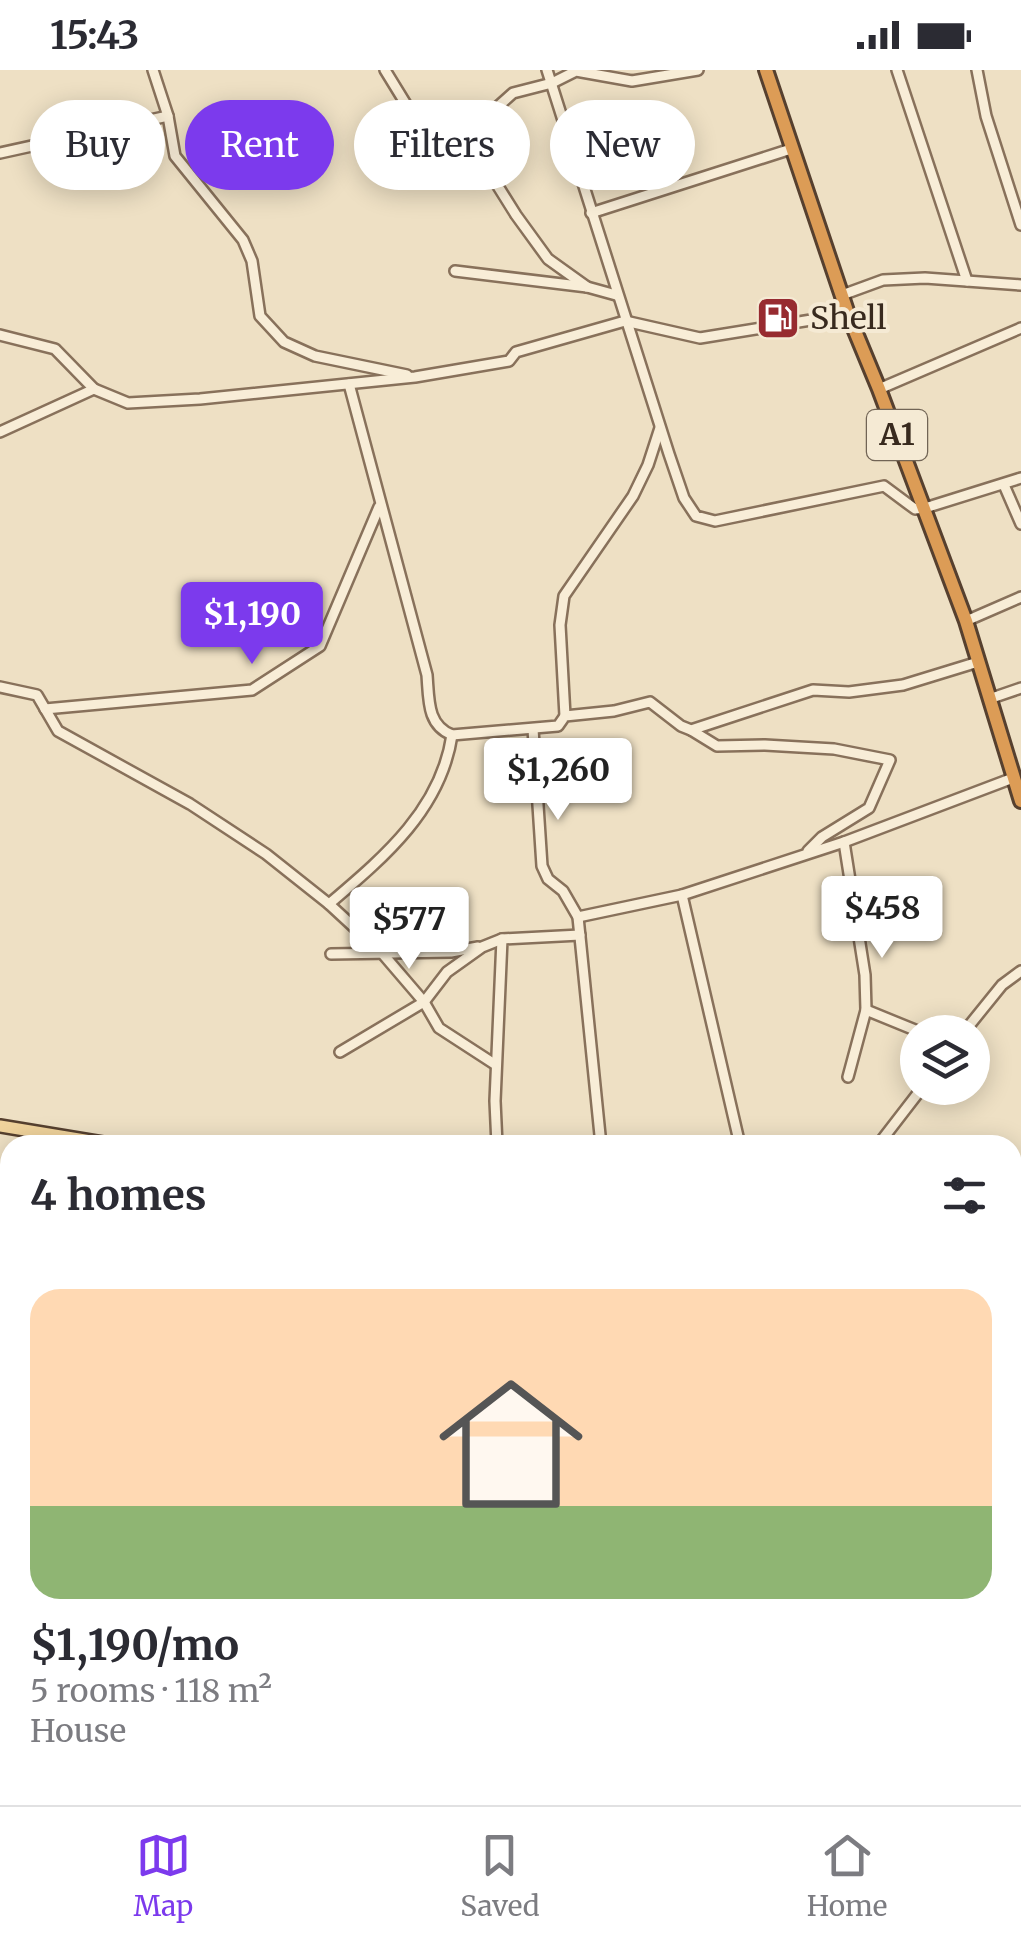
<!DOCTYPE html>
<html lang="en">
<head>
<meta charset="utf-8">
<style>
  :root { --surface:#fff; --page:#f7f7f7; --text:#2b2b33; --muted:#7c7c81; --line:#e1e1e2; --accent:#7c3aed }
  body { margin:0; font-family:Merriweather,serif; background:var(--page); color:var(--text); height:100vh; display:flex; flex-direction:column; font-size:38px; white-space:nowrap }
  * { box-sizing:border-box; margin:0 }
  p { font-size:32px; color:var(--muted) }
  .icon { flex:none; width:55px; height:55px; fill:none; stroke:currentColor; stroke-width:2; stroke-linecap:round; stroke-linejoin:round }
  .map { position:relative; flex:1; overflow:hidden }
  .panel { position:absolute; left:0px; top:1065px; width:1022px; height:670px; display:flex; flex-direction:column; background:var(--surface); border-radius:30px 30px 0 0; box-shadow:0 5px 25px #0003 }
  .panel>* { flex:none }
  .hud { position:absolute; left:30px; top:30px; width:962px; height:90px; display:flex; gap:20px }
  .controls { position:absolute; left:900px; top:945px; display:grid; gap:20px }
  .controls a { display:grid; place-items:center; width:90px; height:90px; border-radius:50%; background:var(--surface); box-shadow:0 5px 25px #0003; font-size:50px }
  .price { position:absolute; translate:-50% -85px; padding:0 22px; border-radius:10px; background:#fff; color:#222; font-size:32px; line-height:65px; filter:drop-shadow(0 2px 5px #0008) }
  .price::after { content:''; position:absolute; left:50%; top:60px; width:30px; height:22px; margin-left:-15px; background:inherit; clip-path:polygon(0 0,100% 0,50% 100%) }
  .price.on { background:var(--accent); color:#fff }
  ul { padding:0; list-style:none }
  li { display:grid; align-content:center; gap:20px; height:530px; padding:0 30px }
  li+li { border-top:2px solid var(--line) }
  li span { display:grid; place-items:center; height:310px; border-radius:30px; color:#555 }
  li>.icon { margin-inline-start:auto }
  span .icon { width:180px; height:180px; fill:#fffc; stroke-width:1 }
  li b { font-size:42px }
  h2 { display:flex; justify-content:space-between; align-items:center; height:120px; padding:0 30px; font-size:42px }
  .chip { padding:0 35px; border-radius:45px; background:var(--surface); box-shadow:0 5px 25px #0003; font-size:35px; line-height:90px }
  .chip.on { background:var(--accent); color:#fff }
  .status { display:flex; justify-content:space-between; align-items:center; height:70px; padding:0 50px; background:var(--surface); direction:ltr }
  .status svg { height:28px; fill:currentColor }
  .tabs { display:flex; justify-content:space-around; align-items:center; height:140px; border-top:2px solid var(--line); background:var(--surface); font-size:28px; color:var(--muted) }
  .tabs a { display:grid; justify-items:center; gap:5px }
  .tabs .on { color:var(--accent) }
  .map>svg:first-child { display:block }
  .farmland { fill:#e3d9b1 }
  .green { fill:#c8cc98 }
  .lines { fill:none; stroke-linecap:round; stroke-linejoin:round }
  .minor-casing { stroke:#88715b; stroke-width:14 }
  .major-casing { stroke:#56402f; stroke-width:16 }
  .highway-casing { stroke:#56402f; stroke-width:18 }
  .minor { stroke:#f8edd7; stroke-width:9 }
  .major { stroke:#f0d39c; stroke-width:11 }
  .highway { stroke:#dc9c56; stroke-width:12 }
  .labels { text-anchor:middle; stroke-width:8; stroke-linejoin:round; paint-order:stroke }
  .shield { fill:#f5ead4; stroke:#716455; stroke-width:2.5 }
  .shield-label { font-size:30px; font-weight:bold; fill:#382a1e }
  .poi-label { font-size:32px; fill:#382a1e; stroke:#f5ead4; text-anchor:start }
</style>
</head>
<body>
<div class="status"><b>15:43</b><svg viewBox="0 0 49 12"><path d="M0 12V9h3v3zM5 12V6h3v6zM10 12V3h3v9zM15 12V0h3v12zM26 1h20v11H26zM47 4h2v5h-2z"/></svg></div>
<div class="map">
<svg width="1021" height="1735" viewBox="0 0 1021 1735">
  <rect width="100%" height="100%" fill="#eee0c4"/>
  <g class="farmland">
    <path d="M1021 1599V1672L1013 1675V1603Z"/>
    <path d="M859 1725H948L926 1735H864Z"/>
  </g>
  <g class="green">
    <path d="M10 1274V1394L0 1397V1276Z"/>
    <path d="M1021 1674V1735H938L959 1725H1012L1013 1677Z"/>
    <path d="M729 1725H854L858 1735H711L710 1732Z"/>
  </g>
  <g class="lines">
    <g class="minor-casing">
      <g id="minor">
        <path d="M153 0 168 46 175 86 243 170 252 191 260 246 284 272 315 286 407 305"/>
        <path d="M385 0 420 57 466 65"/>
        <path d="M547 0 669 384 684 428 696 446 715 451 884 416 915 439 925 438 1021 408"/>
        <path d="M897 0 967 211"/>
        <path d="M977 0 986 46 1021 155"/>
        <path d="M466 65 513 23 552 13 576 1 632 11 698 0"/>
        <path d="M466 65 516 145 548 189 587 217"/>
        <path d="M0 83 168 46"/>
        <path d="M591 143 791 79"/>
        <path d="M455 201 587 217 616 225"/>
        <path d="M842 225 883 210 925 208 1021 215"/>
        <path d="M0 265 55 279 94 319"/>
        <path d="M349 314 427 605C429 630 427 655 452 665L558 656 565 646 614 641 650 632 681 656 691 660 813 620 849 622 903 615 978 592"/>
        <path d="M879 319 1021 258"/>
        <path d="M0 362 94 319 128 333 200 329 415 307 509 291 516 282 625 251 700 268 848 244"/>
        <path d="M1004 415 1021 454"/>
        <path d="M966 551 1021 527"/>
        <path d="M0 617 37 625 58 661 190 734 266 784 329 834 382 883 424 932 439 958 496 995"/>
        <path d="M989 629 1021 618"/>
        <path d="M45 639 252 620 320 576 379 437"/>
        <path d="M565 646 560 555 564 526 633 426 648 395 660 358"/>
        <path d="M533 659 542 796 548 809 563 821 578 847 601 1075"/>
        <path d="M691 660 717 676 765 675 834 679 890 690 869 738 822 767 808 781"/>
        <path d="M844 772 865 905 866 940 848 1007"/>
        <path d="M682 825 844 772 1013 708"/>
        <path d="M329 834C383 788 441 740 452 665"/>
        <path d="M578 847 682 825 740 1075"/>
        <path d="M331 884 451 882 478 877"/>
        <path d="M866 940 920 962"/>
        <path d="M964 962 1002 915 1021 901"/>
        <path d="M340 982 424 932 447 902 482 877 502 869"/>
        <path d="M497 1075 495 1031 502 869 580 865"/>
        <path d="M878 1075 922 1018"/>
        <path d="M0 1421 10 1418"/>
        <path d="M1012 1535 1021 1534"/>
        <path d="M0 1536 10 1534"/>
        <path d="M204 1725 217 1735"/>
        <path d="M536 1725 546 1735"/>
        <path d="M988 1725 992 1735"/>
        <path d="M88 1735V1725"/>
        <path d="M233 1735 267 1730"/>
        <path d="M684 1735 690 1725"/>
      </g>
    </g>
    <g class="major-casing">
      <g id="major">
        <path d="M0 1056 115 1075"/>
        <path d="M1012 1198 1021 1199"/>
      </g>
    </g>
    <g class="highway-casing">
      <path id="highway" d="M766 0 848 244 879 319 966 551 1021 731"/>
    </g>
    <use href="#minor" class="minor"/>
    <use href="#major" class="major"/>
    <use href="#highway" class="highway"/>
  </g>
  <defs>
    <g id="fuel-square" transform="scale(2.25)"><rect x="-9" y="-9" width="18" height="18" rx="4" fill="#972b30" stroke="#f5ead4"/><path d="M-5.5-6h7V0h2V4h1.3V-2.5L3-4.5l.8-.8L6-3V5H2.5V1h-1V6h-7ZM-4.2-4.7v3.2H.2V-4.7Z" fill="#fff"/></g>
  </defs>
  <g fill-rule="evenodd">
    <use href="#fuel-square" x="778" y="248"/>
  </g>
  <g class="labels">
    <rect class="shield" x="867" y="340" width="60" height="50" rx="8"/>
    <g class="shield-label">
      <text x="897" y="375">A1</text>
    </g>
    <g class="poi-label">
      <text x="810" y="259">Shell</text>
    </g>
  </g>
</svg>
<div class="controls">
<a><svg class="icon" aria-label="layers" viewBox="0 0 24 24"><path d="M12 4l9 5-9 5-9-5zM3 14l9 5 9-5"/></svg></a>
</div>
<b class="price on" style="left:252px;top:597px">$1,190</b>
<b class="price" style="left:558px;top:753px">$1,260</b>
<b class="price" style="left:882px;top:891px">$458</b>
<b class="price" style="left:409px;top:902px">$577</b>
<div class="hud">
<a class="chip">Buy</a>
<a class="chip on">Rent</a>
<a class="chip">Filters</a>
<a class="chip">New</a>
</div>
<section class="panel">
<h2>4 homes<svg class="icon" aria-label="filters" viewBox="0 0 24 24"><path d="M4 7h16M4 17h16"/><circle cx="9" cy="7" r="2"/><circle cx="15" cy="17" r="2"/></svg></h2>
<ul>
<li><span style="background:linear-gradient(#ffd9b3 70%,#8fb573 0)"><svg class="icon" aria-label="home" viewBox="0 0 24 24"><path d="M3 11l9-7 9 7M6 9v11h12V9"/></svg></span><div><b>$1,190/mo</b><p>5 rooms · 118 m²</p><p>House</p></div></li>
</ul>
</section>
</div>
<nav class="tabs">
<a class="on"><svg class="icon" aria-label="map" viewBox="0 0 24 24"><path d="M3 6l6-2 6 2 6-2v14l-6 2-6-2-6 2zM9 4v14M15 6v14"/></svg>Map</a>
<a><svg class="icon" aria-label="saved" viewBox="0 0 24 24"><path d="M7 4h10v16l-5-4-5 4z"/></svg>Saved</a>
<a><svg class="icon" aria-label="home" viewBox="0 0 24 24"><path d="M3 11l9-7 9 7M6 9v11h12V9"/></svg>Home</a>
</nav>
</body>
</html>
